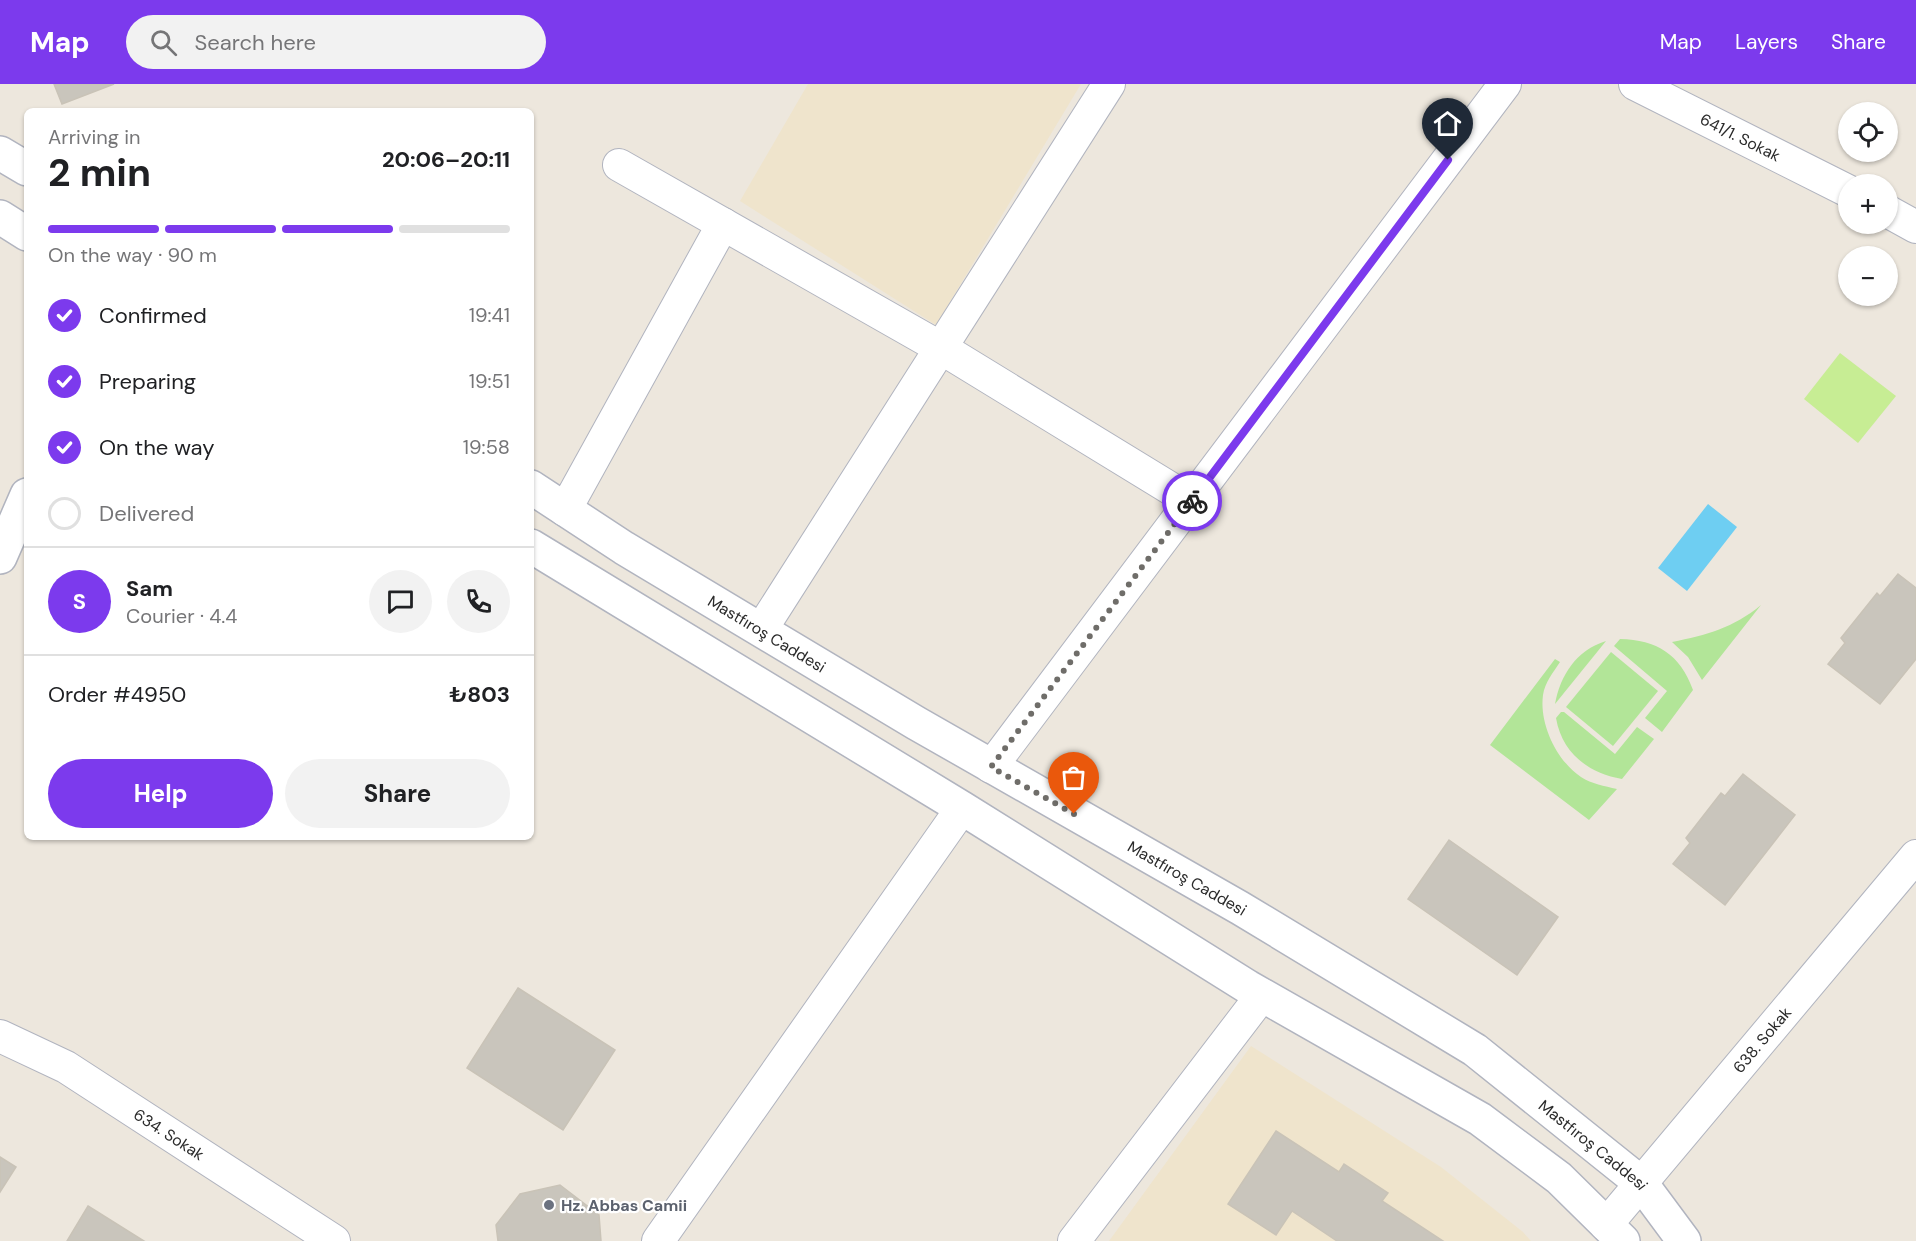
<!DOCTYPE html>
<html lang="en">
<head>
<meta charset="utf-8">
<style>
  :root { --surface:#fff; --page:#f2f2f2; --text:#202124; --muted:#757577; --line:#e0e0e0; --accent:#7c3aed }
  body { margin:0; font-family:"DM Sans",sans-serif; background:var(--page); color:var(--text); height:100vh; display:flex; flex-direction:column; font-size:22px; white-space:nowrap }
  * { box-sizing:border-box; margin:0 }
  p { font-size:20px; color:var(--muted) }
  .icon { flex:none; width:33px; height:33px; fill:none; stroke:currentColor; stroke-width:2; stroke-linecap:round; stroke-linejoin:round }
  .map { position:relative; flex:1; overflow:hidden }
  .details { position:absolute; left:24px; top:24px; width:510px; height:732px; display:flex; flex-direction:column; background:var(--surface); border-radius:9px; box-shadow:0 2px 4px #0004 }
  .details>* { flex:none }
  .controls { position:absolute; left:1838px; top:18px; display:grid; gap:12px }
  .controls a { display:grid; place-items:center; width:60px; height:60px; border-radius:50%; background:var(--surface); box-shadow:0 2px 4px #0004; font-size:30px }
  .pin { position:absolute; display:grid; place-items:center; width:51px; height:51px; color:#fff; margin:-62px -26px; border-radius:50% 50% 50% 0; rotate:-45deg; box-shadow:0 0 6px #0007 }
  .pin .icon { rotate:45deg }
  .courier { position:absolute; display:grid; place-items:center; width:60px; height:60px; margin:-30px; border:4px solid #7c3aed; border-radius:50%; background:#fff; color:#222; box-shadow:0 2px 8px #0007 }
  .head em { font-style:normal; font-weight:700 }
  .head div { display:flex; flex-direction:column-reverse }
  .head { display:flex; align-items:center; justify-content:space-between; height:102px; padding:0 24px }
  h1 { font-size:39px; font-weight:700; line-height:45px }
  .bar { display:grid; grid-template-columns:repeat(4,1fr); gap:9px 6px; align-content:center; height:72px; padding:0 24px }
  .bar i { height:8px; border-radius:4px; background:var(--line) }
  .bar .active { background:var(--accent) }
  .bar p { grid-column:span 4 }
  .line { display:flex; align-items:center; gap:15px; padding:0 24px; border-top:2px solid var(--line) }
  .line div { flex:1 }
  .round { display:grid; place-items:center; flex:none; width:63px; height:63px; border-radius:32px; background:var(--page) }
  ol { padding:0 24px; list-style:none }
  li { display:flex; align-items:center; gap:18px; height:66px }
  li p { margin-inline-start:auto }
  li .icon { padding:6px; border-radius:50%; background:var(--accent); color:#fff; stroke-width:4 }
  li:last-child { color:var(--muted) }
  li i { width:33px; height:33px; border:3px solid var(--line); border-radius:50% }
  .action { display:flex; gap:12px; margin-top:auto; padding:12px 24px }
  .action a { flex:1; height:69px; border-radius:36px; background:var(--accent); color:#fff; font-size:24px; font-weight:700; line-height:69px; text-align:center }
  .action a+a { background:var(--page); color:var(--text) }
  header { display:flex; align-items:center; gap:36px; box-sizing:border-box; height:84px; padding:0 30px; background:var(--accent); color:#fff }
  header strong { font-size:28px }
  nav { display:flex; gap:33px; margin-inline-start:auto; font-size:21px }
  .search { width:420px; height:54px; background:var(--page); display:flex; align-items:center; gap:15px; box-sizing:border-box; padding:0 21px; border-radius:33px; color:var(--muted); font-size:22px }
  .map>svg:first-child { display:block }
</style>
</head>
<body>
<header>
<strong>Map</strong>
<div class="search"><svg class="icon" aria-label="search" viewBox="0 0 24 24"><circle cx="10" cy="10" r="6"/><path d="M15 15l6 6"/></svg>Search here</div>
<nav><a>Map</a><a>Layers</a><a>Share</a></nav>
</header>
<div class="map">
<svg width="1916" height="1157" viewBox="0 0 1916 1157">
  <rect width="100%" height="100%" fill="#ede7dd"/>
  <g fill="#efe4cc">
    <path d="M808,0H1081L936,241L740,117Z"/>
    <path d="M1251,962L1441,1083L1523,1148L1531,1157H1109Z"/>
  </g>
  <g fill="#b2e598">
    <path d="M1761,521L1702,596L1688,573L1672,558C1707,551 1733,544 1761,521Z"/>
    <path d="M1620,555C1657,556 1680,570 1693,606L1662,648L1645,634L1667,607L1614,562Z"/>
    <path d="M1606,557L1555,620C1560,592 1576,566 1606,557Z"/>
    <path d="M1611,568L1658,607L1613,662L1566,623Z"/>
    <path d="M1555,575L1560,578C1553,589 1545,598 1543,611C1539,640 1557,677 1581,693C1592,700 1604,702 1617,705L1589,736L1490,661Z"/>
    <path d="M1561,628H1564L1615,670L1637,643L1654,655L1622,695C1588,689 1562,669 1556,634Z"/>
  </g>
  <path fill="#c7ed94" d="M1840,269L1896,312L1858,359L1804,315Z"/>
  <path fill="#6ecef2" d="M1708,420L1737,443L1687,507L1658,484Z"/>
  <g fill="#c9c5bc" stroke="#c9c3b7" stroke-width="1.5">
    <path d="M54,0H114L62,20Z"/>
    <path d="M1898,490L1916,504V575L1880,620L1828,580L1845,559L1841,554L1877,509L1880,512Z"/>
    <path d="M1743,690L1795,731L1725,821L1673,780L1690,759L1686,754L1721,709L1725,712Z"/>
    <path d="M1449,756L1558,833L1517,891L1408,815Z"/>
    <path d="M518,904L615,966L563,1046L467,984Z"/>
    <path d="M1276,1047L1339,1088L1344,1080L1388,1109L1382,1117L1443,1157H1337L1292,1127L1276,1151L1228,1120Z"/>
    <path d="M0,1073L16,1083L0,1108Z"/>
    <path d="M560,1101L599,1131L601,1157H498L496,1141L520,1110Z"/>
    <path d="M88,1122L144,1157H67Z"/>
  </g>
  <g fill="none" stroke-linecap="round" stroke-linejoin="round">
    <g stroke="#b1b4bf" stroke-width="34">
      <g id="street">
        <path id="s1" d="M1635,0L1848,107"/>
        <path d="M619,81L941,264L1191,417"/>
        <path d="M1887,127L1916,143"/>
        <path d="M565,426L723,140"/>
        <path d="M761,546L1109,0"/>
        <path d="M991,683L1505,0"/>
        <path id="s2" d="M0,952L66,983L334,1157"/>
        <path id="s3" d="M1606,1141L1916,772"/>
        <path d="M658,1157L962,724"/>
        <path d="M1074,1157L1262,911"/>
      </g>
    </g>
    <g stroke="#b1b4bf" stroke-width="36">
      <g id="secondary">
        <path d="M0,69L27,85"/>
        <path d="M0,133L27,150"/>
        <path id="s4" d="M531,403L624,464L916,639L1240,824L1475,966L1641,1099L1684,1157"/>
        <path d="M531,462L962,724L1248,903L1480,1035L1559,1094L1623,1157"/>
        <path d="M0,473L27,411"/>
      </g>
    </g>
    <use href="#street" stroke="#fff" stroke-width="32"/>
    <use href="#secondary" stroke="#fff" stroke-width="33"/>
  </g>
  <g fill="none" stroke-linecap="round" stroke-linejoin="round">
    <path stroke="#6f6d69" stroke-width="6" stroke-dasharray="0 10.8" d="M1074,730L991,683L1192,417"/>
    <path stroke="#7c3aed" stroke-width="8" d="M1192,417L1448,76"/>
  </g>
  <circle fill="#6b7280" stroke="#fff" stroke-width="2" cx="549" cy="1121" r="6"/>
  <g text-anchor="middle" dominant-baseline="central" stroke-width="4.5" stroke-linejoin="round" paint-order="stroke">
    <g font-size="16" fill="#2b2b2b" stroke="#fff">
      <text stroke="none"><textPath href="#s1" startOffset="118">641/1. Sokak</textPath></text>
      <text stroke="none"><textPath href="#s4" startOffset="278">Mastfıroş Caddesi</textPath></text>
      <text stroke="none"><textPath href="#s4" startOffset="764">Mastfıroş Caddesi</textPath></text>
      <text stroke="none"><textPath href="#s3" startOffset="242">638. Sokak</textPath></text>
      <text stroke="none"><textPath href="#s2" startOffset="196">634. Sokak</textPath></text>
      <text stroke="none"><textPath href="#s4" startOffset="1251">Mastfıroş Caddesi</textPath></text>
    </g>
    <g font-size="16" font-weight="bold" fill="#5b616d" stroke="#fff" text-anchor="start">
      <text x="561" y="1121">Hz. Abbas Camii</text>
    </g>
  </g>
</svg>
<div class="controls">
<a><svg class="icon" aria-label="locate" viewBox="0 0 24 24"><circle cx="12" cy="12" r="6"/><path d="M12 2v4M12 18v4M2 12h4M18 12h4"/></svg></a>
<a>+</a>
<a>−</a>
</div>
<div class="pin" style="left:1074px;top:730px;background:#ea580c"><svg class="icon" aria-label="bag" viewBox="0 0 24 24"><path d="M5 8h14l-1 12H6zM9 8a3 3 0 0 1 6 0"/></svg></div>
<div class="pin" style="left:1448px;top:76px;background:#1f2937"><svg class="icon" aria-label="home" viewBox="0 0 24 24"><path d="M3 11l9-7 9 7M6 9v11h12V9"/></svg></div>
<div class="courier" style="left:1192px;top:417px"><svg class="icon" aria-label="bike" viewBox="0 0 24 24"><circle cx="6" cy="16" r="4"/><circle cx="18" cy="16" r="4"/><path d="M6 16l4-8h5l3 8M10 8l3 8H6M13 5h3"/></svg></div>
<section class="details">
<div class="head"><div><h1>2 min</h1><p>Arriving in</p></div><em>20:06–20:11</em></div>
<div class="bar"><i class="active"></i><i class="active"></i><i class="active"></i><i></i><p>On the way · 90 m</p></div>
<ol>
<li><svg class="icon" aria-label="check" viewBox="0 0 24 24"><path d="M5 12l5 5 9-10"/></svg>Confirmed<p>19:41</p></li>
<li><svg class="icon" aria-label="check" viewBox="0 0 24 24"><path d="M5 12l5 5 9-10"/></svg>Preparing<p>19:51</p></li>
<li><svg class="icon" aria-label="check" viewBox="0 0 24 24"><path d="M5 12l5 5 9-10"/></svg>On the way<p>19:58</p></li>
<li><i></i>Delivered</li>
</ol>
<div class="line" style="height:108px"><b class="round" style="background:var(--accent);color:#fff">S</b><div><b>Sam</b><p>Courier · 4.4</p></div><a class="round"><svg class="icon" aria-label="chat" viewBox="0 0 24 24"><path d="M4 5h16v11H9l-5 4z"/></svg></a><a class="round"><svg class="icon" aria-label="phone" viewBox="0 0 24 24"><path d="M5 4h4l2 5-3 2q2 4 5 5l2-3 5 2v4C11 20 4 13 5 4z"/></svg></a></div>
<div class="line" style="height:78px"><div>Order #4950</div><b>₺803</b></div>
<div class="action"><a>Help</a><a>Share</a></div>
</section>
</div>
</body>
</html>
